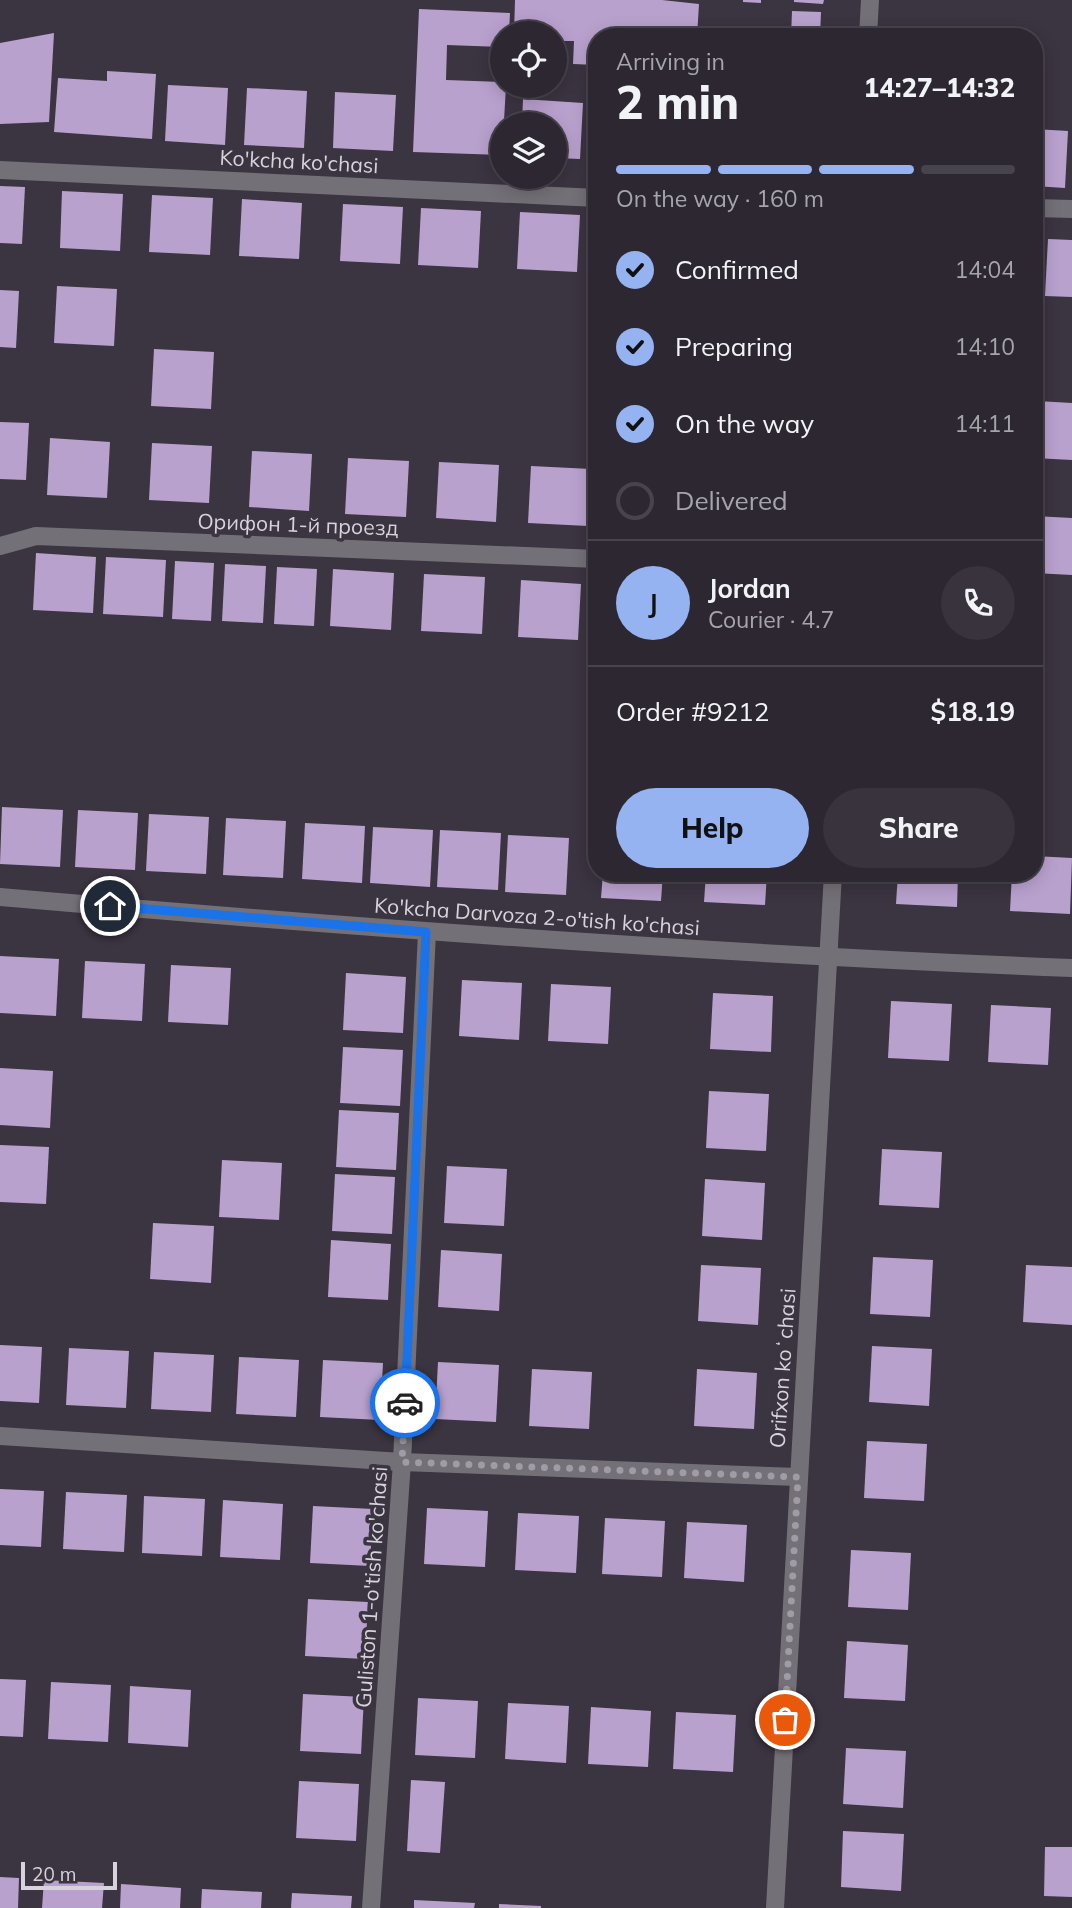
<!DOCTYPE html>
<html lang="en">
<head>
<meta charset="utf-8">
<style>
  :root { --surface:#2c2731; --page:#38333d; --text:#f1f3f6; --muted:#a6a5ab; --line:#48444d; --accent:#95b2f1 }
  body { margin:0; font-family:Mulish,sans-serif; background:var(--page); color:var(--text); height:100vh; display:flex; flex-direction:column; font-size:26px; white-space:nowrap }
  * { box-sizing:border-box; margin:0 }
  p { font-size:23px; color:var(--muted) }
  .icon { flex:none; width:38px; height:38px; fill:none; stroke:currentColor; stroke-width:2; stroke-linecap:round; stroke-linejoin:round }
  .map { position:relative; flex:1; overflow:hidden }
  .drawer { position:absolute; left:588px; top:28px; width:455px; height:854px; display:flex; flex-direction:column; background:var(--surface); border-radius:28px; box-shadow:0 4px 18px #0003,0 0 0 2px var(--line) }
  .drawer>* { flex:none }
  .fabs { position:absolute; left:490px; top:21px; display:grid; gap:14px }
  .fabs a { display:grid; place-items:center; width:77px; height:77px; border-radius:50%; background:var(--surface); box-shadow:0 4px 18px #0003,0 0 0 2px var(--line); font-size:35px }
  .scale { position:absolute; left:21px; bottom:18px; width:96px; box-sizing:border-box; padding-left:7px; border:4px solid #d7d2db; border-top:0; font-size:19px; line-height:24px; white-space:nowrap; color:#d7d2db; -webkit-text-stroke:5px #3b3441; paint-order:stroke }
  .pin { position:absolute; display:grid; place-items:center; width:60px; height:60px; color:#fff; margin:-30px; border:4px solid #fff; border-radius:50%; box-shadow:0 2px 7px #0007 }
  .courier { position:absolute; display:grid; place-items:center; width:70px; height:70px; margin:-35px; border:5px solid #1a73e8; border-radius:50%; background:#fff; color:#222; box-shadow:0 2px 9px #0007 }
  .headline em { font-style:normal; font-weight:800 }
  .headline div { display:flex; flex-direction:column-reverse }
  .headline { display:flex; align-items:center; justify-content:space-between; height:119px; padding:0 28px }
  h1 { font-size:46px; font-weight:800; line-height:52px }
  .bar { display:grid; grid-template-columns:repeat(4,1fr); gap:10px 7px; align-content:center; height:84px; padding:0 28px }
  .bar i { height:9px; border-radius:5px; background:var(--line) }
  .bar .on { background:var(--accent) }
  .bar p { grid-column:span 4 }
  .line { display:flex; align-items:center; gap:18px; padding:0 28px; border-top:2px solid var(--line) }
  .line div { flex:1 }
  .round { display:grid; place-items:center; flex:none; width:74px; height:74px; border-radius:37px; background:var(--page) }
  ol { padding:0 28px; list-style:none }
  li { display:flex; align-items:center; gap:21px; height:77px }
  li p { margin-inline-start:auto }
  li .icon { padding:7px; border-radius:50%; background:var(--accent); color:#111; stroke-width:4 }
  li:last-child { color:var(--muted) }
  li i { width:38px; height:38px; border:4px solid var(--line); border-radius:50% }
  .button { display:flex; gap:14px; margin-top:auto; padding:14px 28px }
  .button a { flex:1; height:80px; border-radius:42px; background:var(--accent); color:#111; font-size:28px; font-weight:800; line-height:80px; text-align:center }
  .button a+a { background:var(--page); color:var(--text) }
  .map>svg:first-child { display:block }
</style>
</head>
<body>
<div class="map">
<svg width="1072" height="1908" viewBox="0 0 1072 1908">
  <rect width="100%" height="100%" fill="#3b3441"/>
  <g fill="#b9a1ce">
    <path d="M515,0H662L699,4L697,37H597V65L573,64L574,41H555V33H514Z"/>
    <path d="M743,0H761V3L743,2Z"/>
    <path d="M794,0H824L823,4L794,2Z"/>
    <path d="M419,9L510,13L509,33H502V47L447,45L446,80L502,82L506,86L502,155L413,152Z"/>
    <path d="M792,11L821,12L820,37H791Z"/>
    <path d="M54,33L49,122L0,124V43Z"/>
    <path d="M107,71L156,74L152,139L54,132L58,78L107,81Z"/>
    <path d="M168,85L228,88L225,145L165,141Z"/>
    <path d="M247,88L307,91L304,148L244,145Z"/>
    <path d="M335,92L396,95L393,151L333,148Z"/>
    <path d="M523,99L583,103L580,159L555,158V124H522Z"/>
    <path d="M1034,129L1068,131L1065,188L1034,186Z"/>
    <path d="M0,186L25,187L22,244L0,243Z"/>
    <path d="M62,191L123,194L120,251L60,248Z"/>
    <path d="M152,195L213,198L210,255L149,252Z"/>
    <path d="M242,199L302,203L299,259L239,256Z"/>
    <path d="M343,204L403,207L400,264L340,261Z"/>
    <path d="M421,208L481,211L478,268L418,265Z"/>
    <path d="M520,212L580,215L577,272L517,269Z"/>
    <path d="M1048,239L1072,240V297L1045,296Z"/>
    <path d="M57,286L117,289L114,346L54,343Z"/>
    <path d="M0,290L19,291L16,348L0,347Z"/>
    <path d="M154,349L214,352L211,409L151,406Z"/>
    <path d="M1037,401L1072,403V460L1034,458Z"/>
    <path d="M0,422L29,423L26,480L0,479Z"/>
    <path d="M50,438L110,442L107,498L47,495Z"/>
    <path d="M152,443L212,446L209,503L149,500Z"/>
    <path d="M252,451L312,454L309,511L249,507Z"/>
    <path d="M348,458L409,461L406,517L345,514Z"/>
    <path d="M439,462L499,465L496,522L436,518Z"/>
    <path d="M531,466L591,469L588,526L528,523Z"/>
    <path d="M1034,516L1072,518V575L1034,573Z"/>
    <path d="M36,553L96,557L93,613L33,610Z"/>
    <path d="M106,557L166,560L163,617L103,614Z"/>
    <path d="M175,561L214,563L211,621L172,619Z"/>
    <path d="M225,564L266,566L263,623L222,621Z"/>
    <path d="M277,567L317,569L314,626L274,624Z"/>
    <path d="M333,569L394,573L391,630L330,626Z"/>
    <path d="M424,574L485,577L482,634L421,631Z"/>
    <path d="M521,580L581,584L578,640L518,637Z"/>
    <path d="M2,807L63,810L60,867L0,864Z"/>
    <path d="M78,810L138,813L135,870L75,867Z"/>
    <path d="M149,814L209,817L206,874L146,871Z"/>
    <path d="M226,818L286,821L283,878L223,875Z"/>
    <path d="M305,823L365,826L362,883L302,879Z"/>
    <path d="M373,827L433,830L430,887L370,883Z"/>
    <path d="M440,830L501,833L498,890L437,887Z"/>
    <path d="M508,835L569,838L566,895L505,892Z"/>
    <path d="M1034,856L1072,858L1070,914L1010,911L1012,873H1034Z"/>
    <path d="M603,873H663L661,901L601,898Z"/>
    <path d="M706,873H767L765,905L704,902Z"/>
    <path d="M898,873H958L957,907L896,904Z"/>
    <path d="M0,956L59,959L56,1016L0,1013Z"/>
    <path d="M85,961L145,964L142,1021L82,1018Z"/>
    <path d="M171,965L231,968L228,1025L168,1022Z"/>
    <path d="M346,973L406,977L403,1033L343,1030Z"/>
    <path d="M462,980L522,983L519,1040L459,1036Z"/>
    <path d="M551,984L611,987L608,1044L548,1041Z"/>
    <path d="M713,993L773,996L771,1052L710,1049Z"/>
    <path d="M891,1001L952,1004L949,1061L888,1058Z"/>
    <path d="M991,1005L1051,1008L1048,1065L988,1062Z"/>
    <path d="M343,1047L403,1050L400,1106L340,1103Z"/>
    <path d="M0,1068L53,1071L50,1128L0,1125Z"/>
    <path d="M709,1091L769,1094L766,1151L706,1148Z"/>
    <path d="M339,1110L399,1113L396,1170L336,1167Z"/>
    <path d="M0,1145L49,1147L46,1204L0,1202Z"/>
    <path d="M882,1149L942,1152L939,1208L879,1205Z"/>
    <path d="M222,1160L282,1163L279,1220L219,1217Z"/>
    <path d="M447,1166L507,1169L504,1226L444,1223Z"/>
    <path d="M335,1174L395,1177L392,1234L332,1231Z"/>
    <path d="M705,1179L765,1183L762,1240L702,1236Z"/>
    <path d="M153,1223L214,1226L211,1283L150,1279Z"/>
    <path d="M331,1240L391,1244L388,1300L328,1297Z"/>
    <path d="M441,1250L502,1254L499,1311L438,1307Z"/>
    <path d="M873,1257L933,1260L930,1317L870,1314Z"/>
    <path d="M701,1265L761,1268L758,1325L698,1321Z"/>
    <path d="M1026,1265L1072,1267V1325L1023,1322Z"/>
    <path d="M0,1345L42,1347L39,1403L0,1401Z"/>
    <path d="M872,1346L932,1349L929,1406L869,1402Z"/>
    <path d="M69,1348L129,1351L126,1408L66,1405Z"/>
    <path d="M154,1352L214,1355L211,1412L151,1409Z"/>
    <path d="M239,1357L299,1360L296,1417L236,1414Z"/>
    <path d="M323,1360L383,1363L380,1420L320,1417Z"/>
    <path d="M438,1362L499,1365L496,1422L435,1419Z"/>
    <path d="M532,1369L592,1372L589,1429L529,1426Z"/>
    <path d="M697,1369L757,1373L754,1429L694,1426Z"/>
    <path d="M867,1441L927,1444L924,1501L864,1498Z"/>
    <path d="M0,1489L44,1491L41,1547L0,1545Z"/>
    <path d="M66,1492L127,1495L124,1552L63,1549Z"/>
    <path d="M144,1496L205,1499L202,1556L142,1553Z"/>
    <path d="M223,1500L283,1504L280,1560L220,1557Z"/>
    <path d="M313,1506L373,1509L370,1566L310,1563Z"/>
    <path d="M427,1508L488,1511L485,1567L424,1564Z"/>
    <path d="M518,1513L579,1516L576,1573L515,1570Z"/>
    <path d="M605,1518L665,1521L662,1577L602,1574Z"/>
    <path d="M687,1522L747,1525L744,1582L684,1578Z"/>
    <path d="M851,1550L911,1553L908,1610L848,1607Z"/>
    <path d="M308,1599L368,1602L365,1659L305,1656Z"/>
    <path d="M847,1641L908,1645L905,1701L844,1698Z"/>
    <path d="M0,1679L26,1680L23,1737L0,1736Z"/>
    <path d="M51,1682L111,1685L108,1742L48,1739Z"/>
    <path d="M130,1686L191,1690L188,1747L128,1743Z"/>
    <path d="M303,1694L364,1697L361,1754L300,1751Z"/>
    <path d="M418,1698L478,1701L475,1758L415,1755Z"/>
    <path d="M508,1703L569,1706L566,1763L505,1759Z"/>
    <path d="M591,1707L651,1711L648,1767L588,1764Z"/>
    <path d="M676,1712L736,1715L733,1772L673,1769Z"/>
    <path d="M846,1748L906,1751L903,1808L843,1804Z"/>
    <path d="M411,1780L445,1782L440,1853L407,1851Z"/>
    <path d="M299,1781L359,1784L356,1841L296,1838Z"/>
    <path d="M843,1831L904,1834L901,1891L841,1887Z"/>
    <path d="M1045,1847H1072V1897L1044,1896Z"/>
    <path d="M0,1877L19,1878L18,1908H0Z"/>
    <path d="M44,1880L104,1883L102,1908H42Z"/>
    <path d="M121,1884L181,1888L180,1908H120Z"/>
    <path d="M202,1889L262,1892L261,1908H201Z"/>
    <path d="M292,1893L352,1896L351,1908H291Z"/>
    <path d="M414,1900L475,1903L474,1908H414Z"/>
    <path d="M499,1904L541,1906V1908H499Z"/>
  </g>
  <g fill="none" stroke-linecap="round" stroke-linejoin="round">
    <g stroke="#747077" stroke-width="18">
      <path d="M868,37L870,0"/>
      <path d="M0,170L597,198"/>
      <path d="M1034,208L1072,209"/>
      <path d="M0,546L36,536L597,559"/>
      <path d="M0,897C357,928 714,954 1072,968"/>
      <path d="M0,1436L402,1462L798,1477"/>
      <path d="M371,1908L402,1462L427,932"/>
      <path d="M775,1908L833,873"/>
    </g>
  </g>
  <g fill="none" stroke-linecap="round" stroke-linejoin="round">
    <path stroke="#a09ba5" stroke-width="7" stroke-dasharray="0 12.6" d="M405,1403L402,1462L798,1477L785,1720"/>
    <path stroke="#1a73e8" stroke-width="9" d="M110,906L426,932L405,1403"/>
  </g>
  <g text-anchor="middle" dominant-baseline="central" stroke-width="7" stroke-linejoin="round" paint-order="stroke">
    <g font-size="21" fill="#d7d2db" stroke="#3b3441">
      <text transform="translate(299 161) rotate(3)">Ko'kcha ko'chasi</text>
      <text transform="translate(298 524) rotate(2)">Орифон 1-й проезд</text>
      <text transform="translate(537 916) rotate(4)">Ko'kcha Darvoza 2-o'tish ko'chasi</text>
      <text transform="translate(782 1368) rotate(-86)">Orifxon koʻchasi</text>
      <text transform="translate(371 1587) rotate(-86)">Guliston 1-o'tish ko'chasi</text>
    </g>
  </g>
</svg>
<div class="fabs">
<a><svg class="icon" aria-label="locate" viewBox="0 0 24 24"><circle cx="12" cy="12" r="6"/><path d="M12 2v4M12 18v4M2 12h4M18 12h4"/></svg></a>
<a><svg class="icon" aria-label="layers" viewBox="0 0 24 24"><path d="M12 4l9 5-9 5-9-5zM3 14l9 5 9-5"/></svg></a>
</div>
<div class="scale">20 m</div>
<div class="pin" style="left:785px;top:1720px;background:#ea580c"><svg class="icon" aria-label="bag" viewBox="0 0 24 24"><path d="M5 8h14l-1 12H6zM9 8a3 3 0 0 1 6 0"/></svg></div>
<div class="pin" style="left:110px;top:906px;background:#1f2937"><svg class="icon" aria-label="home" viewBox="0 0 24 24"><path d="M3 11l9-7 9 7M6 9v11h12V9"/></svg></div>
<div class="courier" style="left:405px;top:1403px"><svg class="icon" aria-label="car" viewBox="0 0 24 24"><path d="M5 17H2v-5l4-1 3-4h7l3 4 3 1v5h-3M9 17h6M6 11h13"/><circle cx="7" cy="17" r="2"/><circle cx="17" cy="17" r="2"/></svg></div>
<section class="drawer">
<div class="headline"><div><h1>2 min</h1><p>Arriving in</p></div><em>14:27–14:32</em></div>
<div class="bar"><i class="on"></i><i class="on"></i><i class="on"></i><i></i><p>On the way · 160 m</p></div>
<ol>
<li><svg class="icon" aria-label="check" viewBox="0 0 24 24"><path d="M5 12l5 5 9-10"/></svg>Confirmed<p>14:04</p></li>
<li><svg class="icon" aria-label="check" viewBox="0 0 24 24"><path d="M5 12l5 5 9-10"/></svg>Preparing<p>14:10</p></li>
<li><svg class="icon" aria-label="check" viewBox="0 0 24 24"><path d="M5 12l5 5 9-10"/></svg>On the way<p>14:11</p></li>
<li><i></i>Delivered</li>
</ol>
<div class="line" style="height:126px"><b class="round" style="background:var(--accent);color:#111">J</b><div><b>Jordan</b><p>Courier · 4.7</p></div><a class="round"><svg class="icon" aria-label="phone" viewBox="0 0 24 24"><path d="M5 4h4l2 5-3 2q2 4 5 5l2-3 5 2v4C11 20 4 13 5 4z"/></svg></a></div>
<div class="line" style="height:91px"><div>Order #9212</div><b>$18.19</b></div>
<div class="button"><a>Help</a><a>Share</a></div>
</section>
</div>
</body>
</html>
